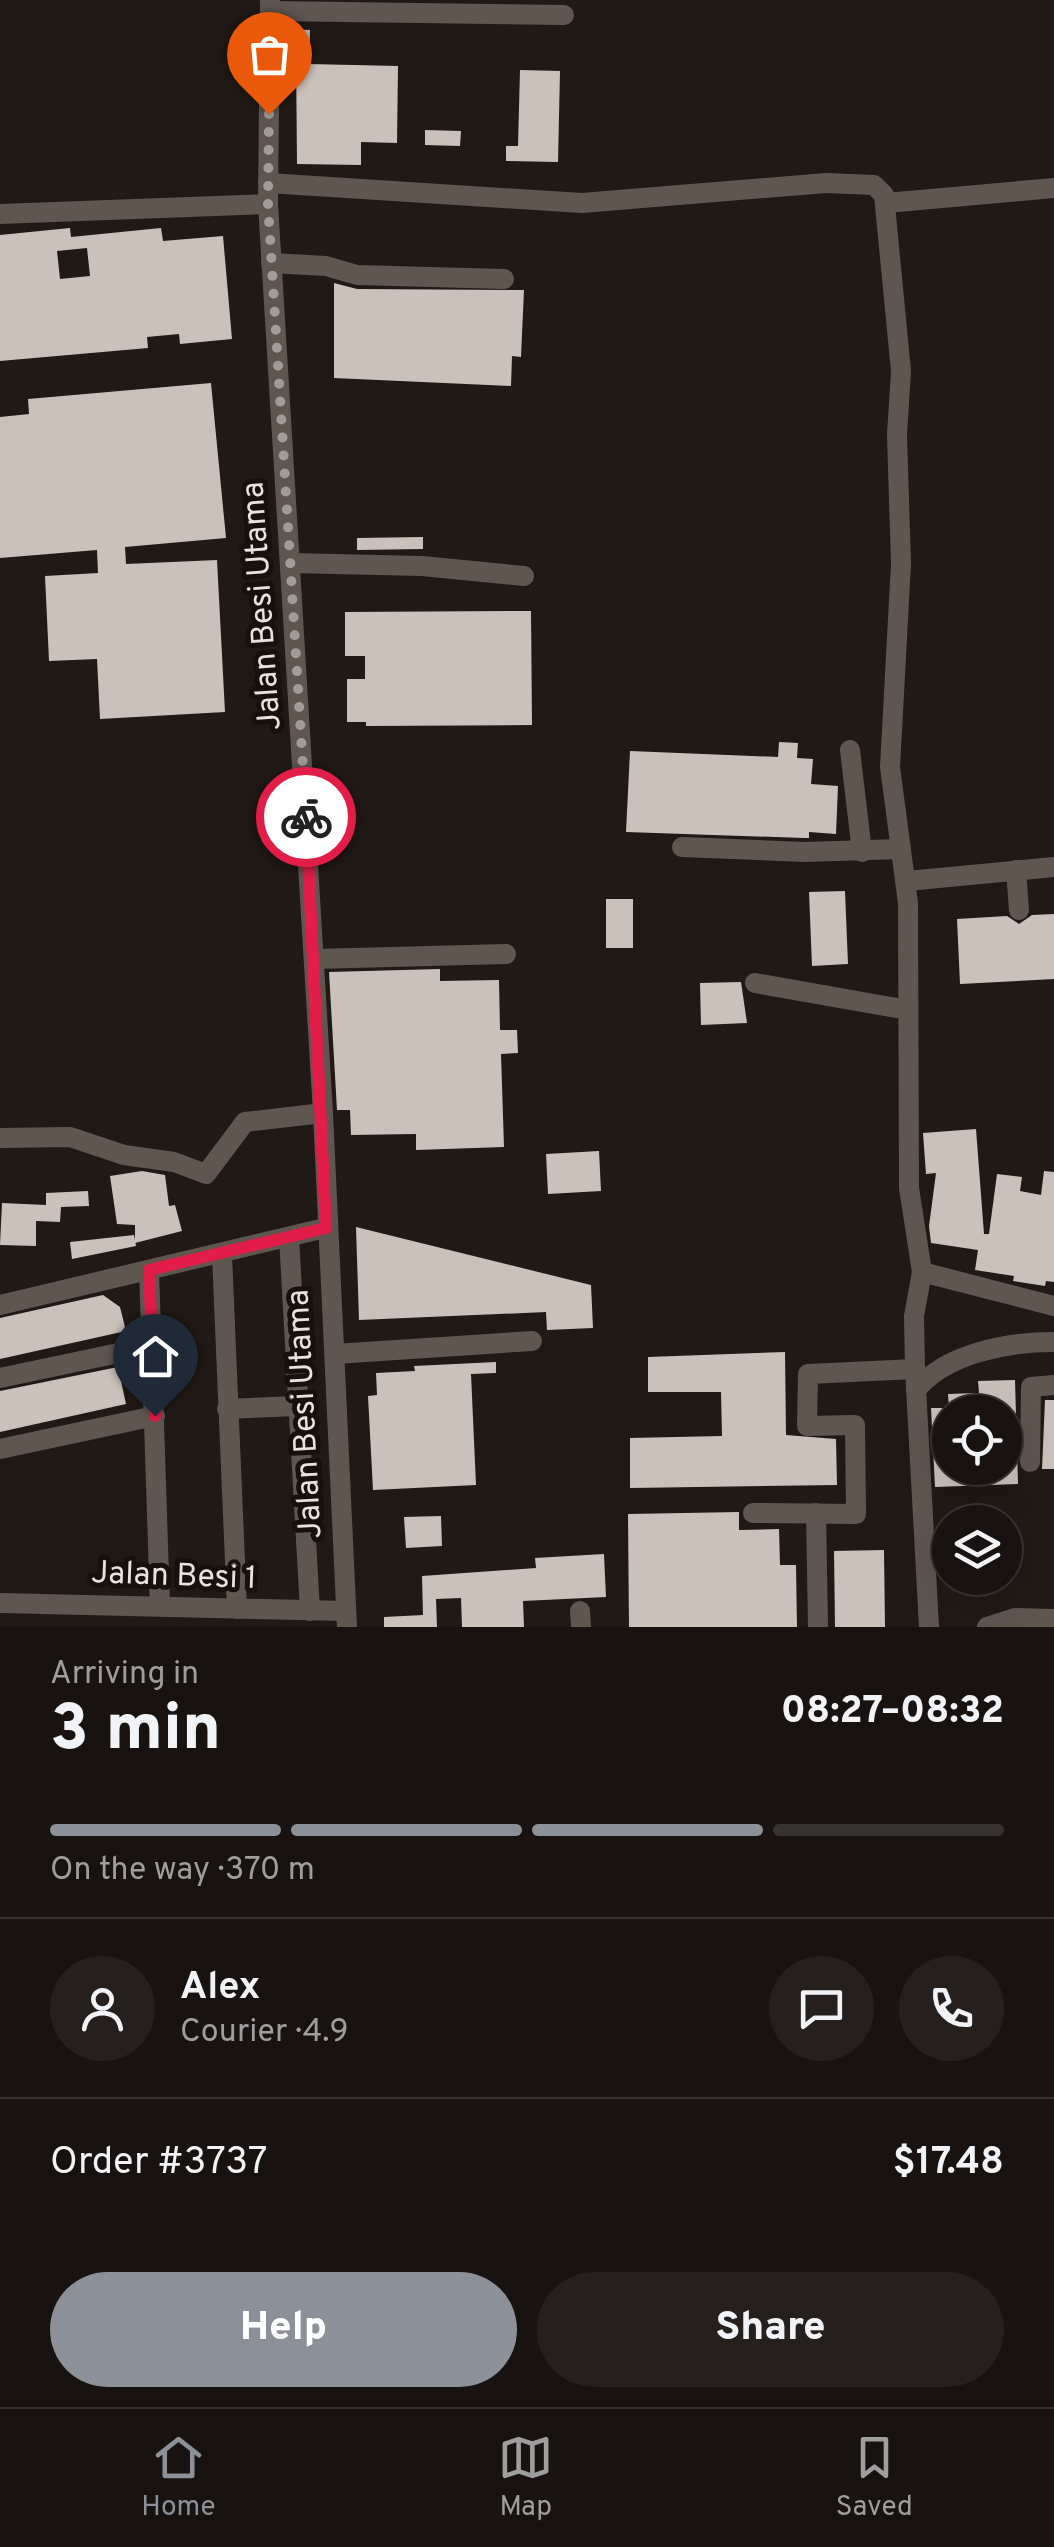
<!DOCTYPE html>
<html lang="en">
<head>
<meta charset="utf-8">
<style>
  :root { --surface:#181310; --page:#25201e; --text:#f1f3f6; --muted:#9f9e9f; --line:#363230; --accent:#8c9099 }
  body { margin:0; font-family:Overpass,sans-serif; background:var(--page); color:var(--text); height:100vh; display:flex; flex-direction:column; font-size:38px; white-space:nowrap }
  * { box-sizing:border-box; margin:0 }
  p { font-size:32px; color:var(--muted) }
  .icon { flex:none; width:55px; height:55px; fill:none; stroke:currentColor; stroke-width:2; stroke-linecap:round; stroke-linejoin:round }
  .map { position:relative; height:1627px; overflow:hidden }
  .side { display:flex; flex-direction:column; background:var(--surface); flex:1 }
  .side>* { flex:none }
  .fabs { position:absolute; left:932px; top:1395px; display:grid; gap:20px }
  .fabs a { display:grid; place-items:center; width:90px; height:90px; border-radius:50%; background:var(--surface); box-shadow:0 10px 40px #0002,0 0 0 2px var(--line); font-size:50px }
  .pin { position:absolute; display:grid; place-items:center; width:85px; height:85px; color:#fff; margin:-102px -42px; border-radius:50% 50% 50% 0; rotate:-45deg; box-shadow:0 0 10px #0007 }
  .pin .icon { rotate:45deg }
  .courier { position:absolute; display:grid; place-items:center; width:100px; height:100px; margin:-50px; border:8px solid #e11d48; border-radius:50%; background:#fff; color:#222; box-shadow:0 2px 12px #0007 }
  .summary em { font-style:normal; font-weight:800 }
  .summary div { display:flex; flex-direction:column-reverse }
  .summary { display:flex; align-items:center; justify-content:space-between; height:170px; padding:0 50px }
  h1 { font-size:65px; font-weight:800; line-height:75px }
  .bar { display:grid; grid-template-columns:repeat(4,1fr); gap:15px 10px; align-content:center; height:120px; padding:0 50px }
  .bar i { height:12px; border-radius:8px; background:var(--line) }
  .bar .selected { background:var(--accent) }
  .bar p { grid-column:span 4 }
  .line { display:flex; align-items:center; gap:25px; padding:0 50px; border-top:2px solid var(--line) }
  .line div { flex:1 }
  .round { display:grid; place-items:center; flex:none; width:105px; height:105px; border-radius:52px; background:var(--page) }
  .primary-button { display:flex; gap:20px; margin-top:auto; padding:20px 50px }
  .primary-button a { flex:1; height:115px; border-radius:60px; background:var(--accent); color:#fff; font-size:40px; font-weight:800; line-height:115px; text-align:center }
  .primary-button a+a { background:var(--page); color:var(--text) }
  .dock { display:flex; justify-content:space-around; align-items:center; height:140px; border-top:2px solid var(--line); background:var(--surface); font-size:28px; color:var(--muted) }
  .dock a { display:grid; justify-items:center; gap:5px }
  .dock .selected { color:var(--accent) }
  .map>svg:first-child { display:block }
</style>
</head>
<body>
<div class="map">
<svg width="1054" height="1627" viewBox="0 0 1054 1627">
  <rect width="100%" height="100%" fill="#201915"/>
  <g fill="#cbc1bb" fill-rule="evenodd">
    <path d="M287,29L310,30L309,64L398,66L397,143L361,142V165L297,164L296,52L287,51Z"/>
    <path d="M520,70L560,71L558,162L506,161V146H518Z"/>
    <path d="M425,130L461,131L460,146L425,145Z"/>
    <path d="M70,228L71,237L161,228L163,241L223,236L232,339L180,344L179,334L147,337L148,348L0,361V235ZM87,248L90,276L60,279L57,251Z"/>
    <path d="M334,283L357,289L524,290L521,357L512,356L511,386L334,378Z"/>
    <path d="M211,383L226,538L125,547L126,564L217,560L225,712L100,719L97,659L49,661L45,576L98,573L97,550L0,558V417L29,414L28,399Z"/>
    <path d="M423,537V549L357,550V538Z"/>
    <path d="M531,611L532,725L366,726V722H347V679H365V656H345V612Z"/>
    <path d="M779,742L798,743L797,758L813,759L811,784L838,786L836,834L809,832V838H804L626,832L630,751L778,757Z"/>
    <path d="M845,891L848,964L812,966L809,892Z"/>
    <rect x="606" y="899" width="27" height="49"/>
    <path d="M1054,914V979L960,984L957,919L1007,916L1019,924L1032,915Z"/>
    <path d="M440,969V981L499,980L500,1030H517L518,1053L501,1054L504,1147L416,1150V1134L351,1135L350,1110H337L329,972Z"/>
    <path d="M741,982L747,1023L701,1025L700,983Z"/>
    <path d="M976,1129L984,1234H989L997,1174L1022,1177L1020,1191L1041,1195L1044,1171L1054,1172V1282L1046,1281L1045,1286L1013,1281L1014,1276L975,1270L978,1250L931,1243L929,1226L936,1173L926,1174L923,1133Z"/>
    <path d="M599,1151L601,1191L548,1194L546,1154Z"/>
    <path d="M142,1171L165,1175L169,1206L175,1205L182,1231L135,1243V1225L117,1224L110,1176Z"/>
    <path d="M88,1191L89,1206L61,1207L60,1222L36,1221V1246L0,1245L2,1203L46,1205V1193Z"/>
    <path d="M356,1227L591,1285L593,1328L547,1330L546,1312L359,1320Z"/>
    <path d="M134,1235L136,1246L72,1259L70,1242Z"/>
    <path d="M103,1295L120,1307L126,1331L0,1359V1318Z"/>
    <path d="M785,1352L786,1435L836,1439L837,1485L630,1488V1438L722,1436L721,1392H648V1357Z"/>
    <path d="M496,1362V1373L471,1374L476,1485L373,1490L368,1396L377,1395L376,1373L415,1371L414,1366Z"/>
    <path d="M118,1367L126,1404L0,1432V1391Z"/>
    <path d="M1015,1380L1018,1484L935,1487L931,1408H949L948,1394L979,1393L978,1381ZM950,1412H1005V1468H950Z"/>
    <path d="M1045,1400H1054V1469H1042Z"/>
    <path d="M739,1512V1530L779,1529L780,1565H796L797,1627H629L628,1514Z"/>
    <path d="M441,1516L442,1546L406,1548L404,1517Z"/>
    <path d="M884,1550L885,1627H835L834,1551Z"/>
    <path d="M604,1554L606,1597L523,1601L524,1627H462L461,1598L436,1599L437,1627H384V1617L423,1615L422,1576L536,1568L535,1558Z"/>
  </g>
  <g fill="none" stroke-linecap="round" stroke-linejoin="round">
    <g stroke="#5f5650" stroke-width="20">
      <path d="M270,0L268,204L323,1113L347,1627"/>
      <path d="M270,11L564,15"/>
      <path d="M268,183L582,203L826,183L874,185L884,195L901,371L897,435L901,564L890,767L908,903L909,1188L922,1272L914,1316L915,1369L929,1627"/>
      <path d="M886,203L1054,188"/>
      <path d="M0,214L268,204"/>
      <path d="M271,263L326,266L357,275L504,279"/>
      <path d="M291,563L422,566L524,576"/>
      <path d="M850,750L862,852"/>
      <path d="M682,847L804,852L901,849"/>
      <path d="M1016,870L1019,910"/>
      <path d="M907,881L1054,867"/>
      <path d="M314,959L506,954"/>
      <path d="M755,983L908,1010"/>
      <path d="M0,1138L70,1137L124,1155L174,1162L206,1174L245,1122L323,1113"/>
      <path d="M289,1237L310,1611"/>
      <path d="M222,1255L237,1609"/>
      <path d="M149,1270L160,1606"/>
      <path d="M922,1272L1054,1306"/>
      <path d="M0,1305L325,1228"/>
      <path d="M335,1354L532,1341"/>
      <path d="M0,1378L152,1346"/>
      <path d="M916,1390C946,1353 1008,1342 1054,1342"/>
      <path d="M227,1409L296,1406"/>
      <path d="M0,1449L155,1416"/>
      <path d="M1030,1462L1031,1387L1054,1385"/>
      <path d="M753,1513L856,1514L855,1425L807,1426L808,1374L915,1369"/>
      <path d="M816,1513L818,1626"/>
      <path d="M0,1603L346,1611"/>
      <path d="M580,1611L581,1627"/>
      <path d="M987,1627L1015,1618L1054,1619"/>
    </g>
  </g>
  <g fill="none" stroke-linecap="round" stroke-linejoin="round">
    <path stroke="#a29c99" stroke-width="10" stroke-dasharray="0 18" d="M269,114L268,204L306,817"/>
    <path stroke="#e11d48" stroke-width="12" d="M155,1416L149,1270L326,1228L306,817"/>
  </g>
  <g text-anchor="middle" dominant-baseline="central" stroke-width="10" stroke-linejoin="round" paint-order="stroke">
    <g font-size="32" fill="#e8e3e0" stroke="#17100c">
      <text transform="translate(263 606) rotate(-94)">Jalan Besi Utama</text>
      <text transform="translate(306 1414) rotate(-93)">Jalan Besi Utama</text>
      <text transform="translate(174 1577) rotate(2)">Jalan Besi 1</text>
    </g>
  </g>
</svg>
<div class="fabs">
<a><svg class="icon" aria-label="locate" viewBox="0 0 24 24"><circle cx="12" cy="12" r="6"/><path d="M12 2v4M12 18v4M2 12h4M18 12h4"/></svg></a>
<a><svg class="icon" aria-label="layers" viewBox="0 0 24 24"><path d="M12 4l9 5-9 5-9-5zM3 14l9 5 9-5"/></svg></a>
</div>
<div class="pin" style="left:269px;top:114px;background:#ea580c"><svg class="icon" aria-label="bag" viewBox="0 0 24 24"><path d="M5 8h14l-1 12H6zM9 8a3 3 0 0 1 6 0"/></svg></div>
<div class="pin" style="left:155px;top:1416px;background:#1f2937"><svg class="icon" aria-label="home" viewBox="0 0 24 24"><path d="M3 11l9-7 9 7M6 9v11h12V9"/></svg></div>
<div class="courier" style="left:306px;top:817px"><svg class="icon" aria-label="bike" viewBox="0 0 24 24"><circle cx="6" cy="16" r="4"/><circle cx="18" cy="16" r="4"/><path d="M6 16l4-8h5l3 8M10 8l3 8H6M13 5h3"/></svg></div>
</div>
<section class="side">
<div class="summary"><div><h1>3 min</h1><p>Arriving in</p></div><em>08:27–08:32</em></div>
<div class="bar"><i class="selected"></i><i class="selected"></i><i class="selected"></i><i></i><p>On the way · 370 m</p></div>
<div class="line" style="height:180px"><a class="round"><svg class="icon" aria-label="person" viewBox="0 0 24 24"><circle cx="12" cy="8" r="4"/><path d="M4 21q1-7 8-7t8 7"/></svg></a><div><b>Alex</b><p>Courier · 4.9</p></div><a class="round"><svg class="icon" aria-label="chat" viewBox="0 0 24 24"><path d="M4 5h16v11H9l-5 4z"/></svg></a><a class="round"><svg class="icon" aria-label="phone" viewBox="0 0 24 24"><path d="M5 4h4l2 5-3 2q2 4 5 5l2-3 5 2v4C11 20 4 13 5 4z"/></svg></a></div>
<div class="line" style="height:130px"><div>Order #3737</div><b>$17.48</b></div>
<div class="primary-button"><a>Help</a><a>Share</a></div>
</section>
<nav class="dock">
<a class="selected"><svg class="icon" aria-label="home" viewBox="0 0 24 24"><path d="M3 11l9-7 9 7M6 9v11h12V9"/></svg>Home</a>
<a><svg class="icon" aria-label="map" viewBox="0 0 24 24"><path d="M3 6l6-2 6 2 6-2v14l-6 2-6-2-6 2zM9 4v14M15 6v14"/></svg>Map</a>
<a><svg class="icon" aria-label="saved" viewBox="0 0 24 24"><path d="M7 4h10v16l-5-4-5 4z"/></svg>Saved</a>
</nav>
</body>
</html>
